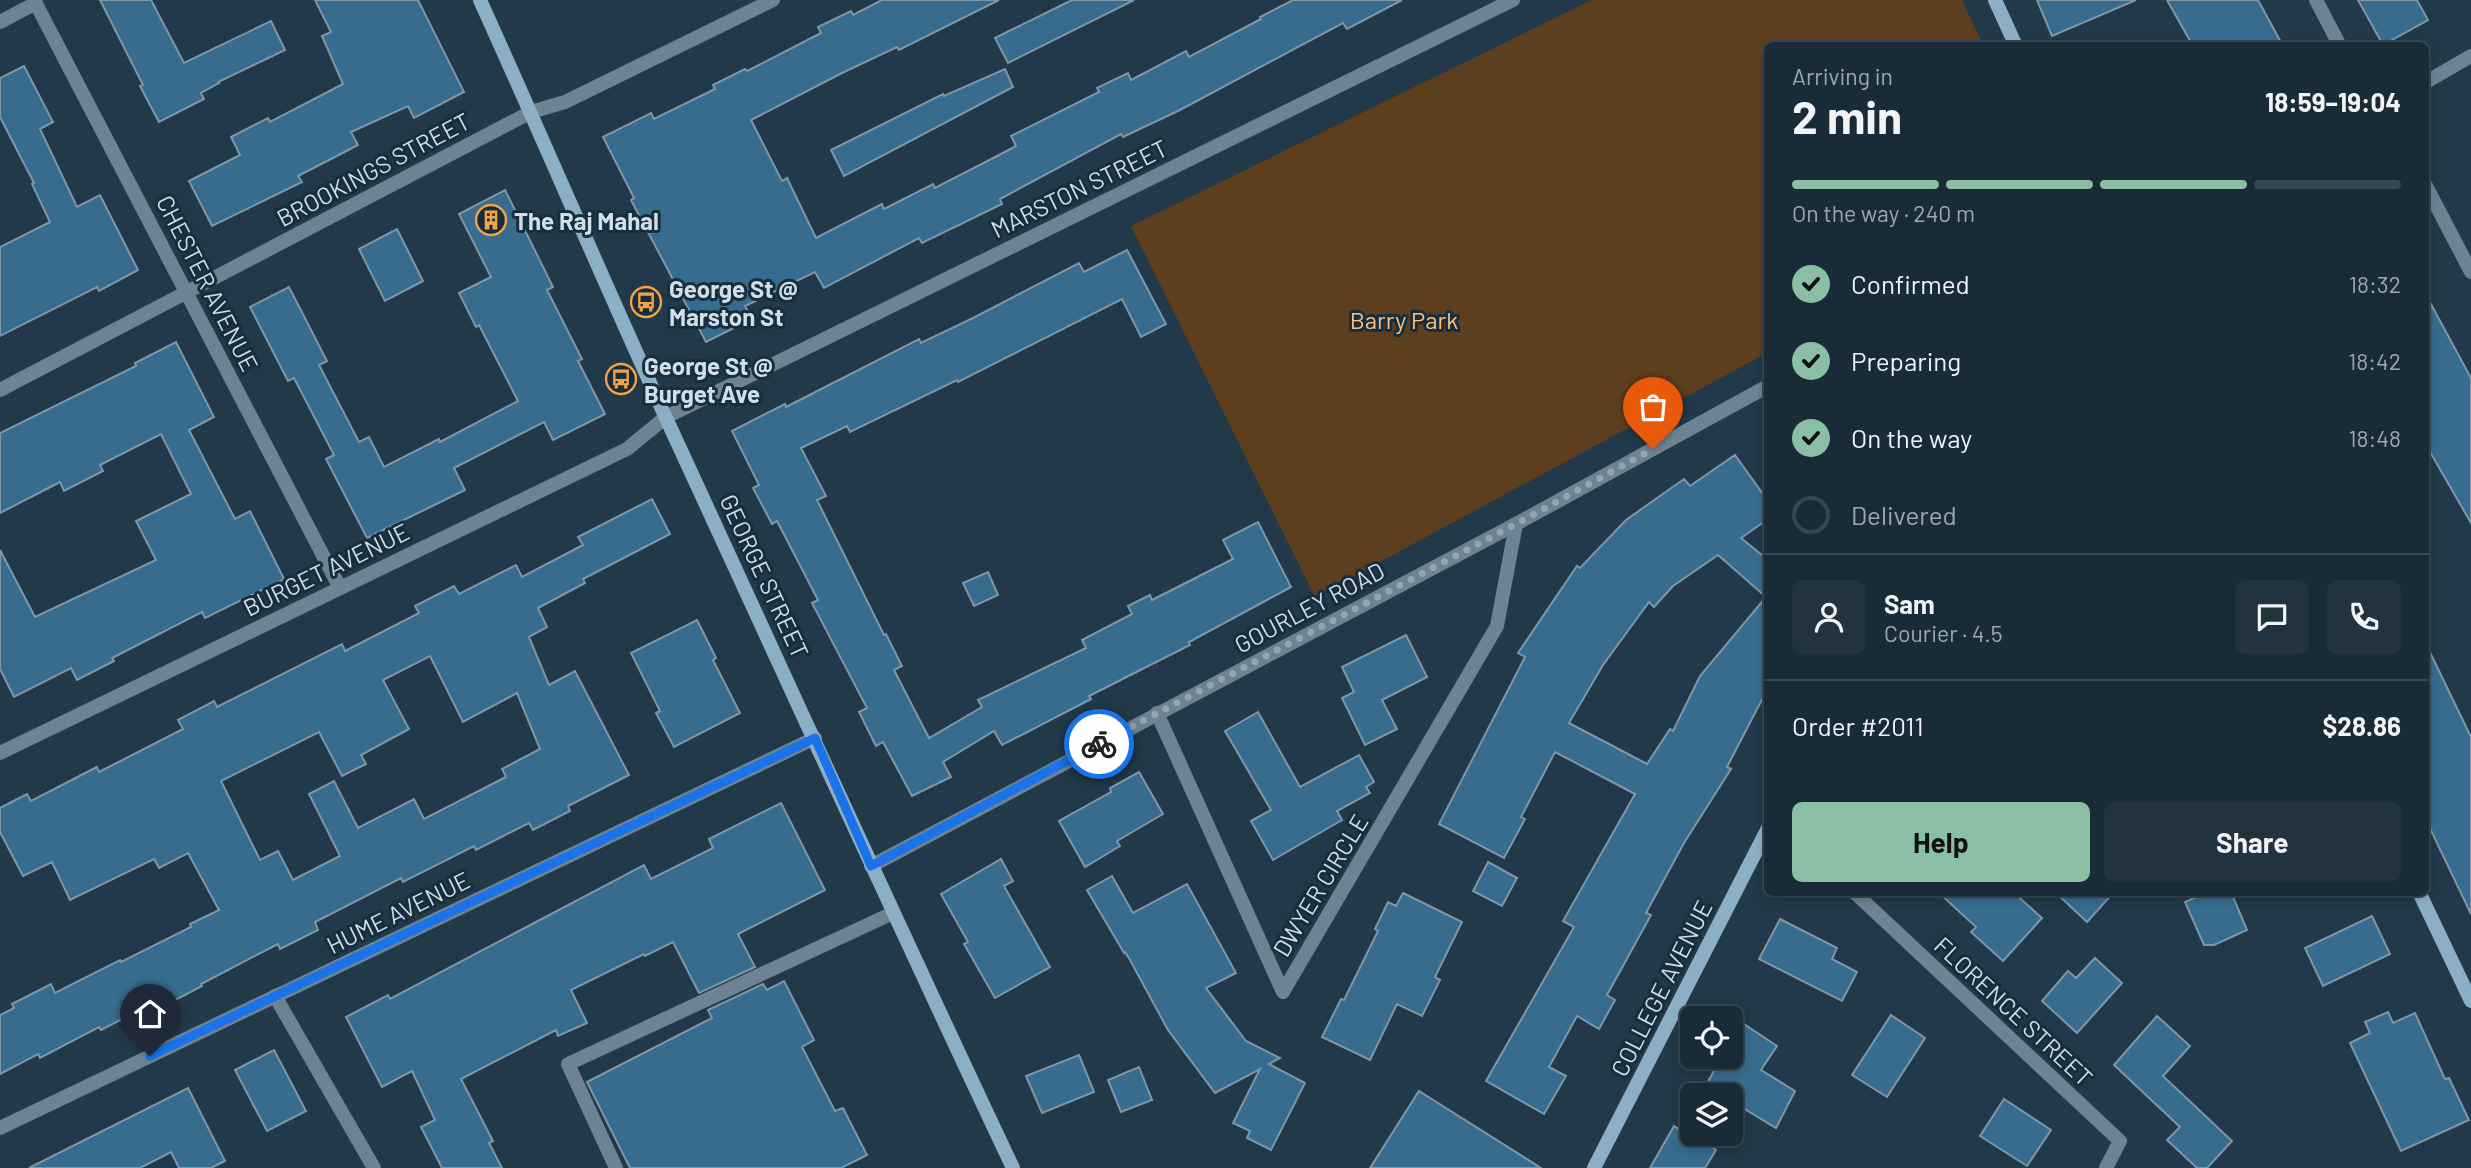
<!DOCTYPE html>
<html lang="en">
<head>
<meta charset="utf-8">
<style>
  :root { --surface:#192b36; --page:#22333e; --text:#f1f3f6; --muted:#9fa7ad; --line:#374751; --accent:#8abfa5 }
  body { margin:0; font-family:Barlow,sans-serif; background:var(--page); color:var(--text); height:100vh; display:flex; flex-direction:column; font-size:26px; white-space:nowrap }
  * { box-sizing:border-box; margin:0 }
  p { font-size:23px; color:var(--muted) }
  .icon { flex:none; width:38px; height:38px; fill:none; stroke:currentColor; stroke-width:2; stroke-linecap:round; stroke-linejoin:round }
  .map { position:relative; flex:1; overflow:hidden }
  .details { position:absolute; left:1764px; top:42px; width:665px; height:854px; display:flex; flex-direction:column; background:var(--surface); border-radius:10px; box-shadow:0 4px 10px #0003,0 0 0 2px var(--line) }
  .details>* { flex:none }
  .tools { position:absolute; left:1680px; top:1006px; display:grid; gap:14px }
  .tools a { display:grid; place-items:center; width:63px; height:63px; border-radius:10px; background:var(--surface); box-shadow:0 4px 10px #0003,0 0 0 2px var(--line); font-size:35px }
  .pin { position:absolute; display:grid; place-items:center; width:60px; height:60px; color:#fff; margin:-72px -30px; border-radius:50% 50% 50% 0; rotate:-45deg; box-shadow:0 0 7px #0007 }
  .pin .icon { rotate:45deg }
  .courier { position:absolute; display:grid; place-items:center; width:70px; height:70px; margin:-35px; border:5px solid #1a73e8; border-radius:50%; background:#fff; color:#222; box-shadow:0 2px 9px #0007 }
  .headline em { font-style:normal; font-weight:700 }
  .headline div { display:flex; flex-direction:column-reverse }
  .headline { display:flex; align-items:center; justify-content:space-between; height:119px; padding:0 28px }
  h1 { font-size:46px; font-weight:700; line-height:52px }
  .bar { display:grid; grid-template-columns:repeat(4,1fr); gap:10px 7px; align-content:center; height:84px; padding:0 28px }
  .bar i { height:9px; border-radius:5px; background:var(--line) }
  .bar .current { background:var(--accent) }
  .bar p { grid-column:span 4 }
  .line { display:flex; align-items:center; gap:18px; padding:0 28px; border-top:2px solid var(--line) }
  .line div { flex:1 }
  .round { display:grid; place-items:center; flex:none; width:74px; height:74px; border-radius:10px; background:var(--page) }
  ol { padding:0 28px; list-style:none }
  li { display:flex; align-items:center; gap:21px; height:77px }
  li p { margin-inline-start:auto }
  li .icon { padding:7px; border-radius:50%; background:var(--accent); color:#111; stroke-width:4 }
  li:last-child { color:var(--muted) }
  li i { width:38px; height:38px; border:4px solid var(--line); border-radius:50% }
  .primary-button { display:flex; gap:14px; margin-top:auto; padding:14px 28px }
  .primary-button a { flex:1; height:80px; border-radius:10px; background:var(--accent); color:#111; font-size:28px; font-weight:700; line-height:80px; text-align:center }
  .primary-button a+a { background:var(--page); color:var(--text) }
  .map>svg:first-child { display:block }
</style>
</head>
<body>
<div class="map">
<svg width="2471" height="1168" viewBox="0 0 2471 1168">
  <rect width="100%" height="100%" fill="#213948"/>
  <path fill="#5d3f1f" d="M1592,0H1962L1983,45L1768,46L1767,353L1315,597L1131,226Z"/>
  <g fill="#376c8e" stroke="#7d97a9" stroke-width="2" fill-rule="evenodd">
    <path d="M100,0H151L184,63L271,21L285,50L218,82L219,83L201,93L204,99L159,122L140,86L143,85Z"/>
    <path d="M315,0H418L464,92L414,118L408,106L351,132L358,145L298,176L302,182L212,226L189,181L240,155L231,137L268,118L270,122L343,84L322,36L331,32Z"/>
    <path d="M882,0H999L899,50L897,47L842,73L751,120L782,181L787,178L816,238L882,204L884,209L933,184L935,188L999,155L1016,146L1011,136L1099,92L1097,88L1128,73L1131,80L1186,51L1189,57L1261,19L1260,17L1293,0H1402L1347,29L1343,23L1178,111L1123,137L1121,134L1000,199L1002,204L922,243L919,238L824,288L815,272L745,306L752,319L706,342L631,200L634,198L603,137L651,113L654,119L715,89L713,85L745,69L747,71L821,33L818,27L851,11L853,15Z"/>
    <path d="M1072,0H1134L1008,63L995,38Z"/>
    <path d="M2037,0H2136L2052,36Z"/>
    <path d="M2167,0H2258L2283,46H2193Z"/>
    <path d="M2358,0H2417L2428,20L2383,45Z"/>
    <path d="M24,66L53,122L40,129L77,207L100,195L138,270L99,291L97,287L0,336V247L50,222L32,184L34,183L0,117V78Z"/>
    <path d="M1005,69L1013,87L844,176L831,150L943,94L944,96Z"/>
    <path d="M505,190L553,287L547,290L582,359L578,361L605,414L553,440L544,422L454,468L465,490L367,538L326,459L334,455L294,378L288,381L250,307L289,287L327,361L319,365L359,442L369,437L384,467L439,439L440,442L518,401L479,325L476,327L459,293L491,277L459,214Z"/>
    <path d="M397,229L423,281L385,301L359,249Z"/>
    <path d="M1127,250L1166,324L1141,337L1122,299L958,382L957,380L850,432L847,426L801,448L826,496L817,500L884,635L886,634L902,666L894,670L929,738L982,707L978,700L1086,648L1082,640L1132,614L1128,606L1150,595L1152,600L1233,559L1223,540L1258,522L1291,587L1189,642L1190,645L1089,696L1091,699L1002,745L994,731L943,762L951,777L912,796L883,742L876,746L859,712L867,708L812,603L818,600L777,521L772,524L753,488L759,485L732,431L785,404L786,407L919,339L921,343L973,318L1079,263L1084,272Z"/>
    <path d="M2426,295L2471,378V523L2426,445Z"/>
    <path d="M176,342L214,417L189,430L235,519L250,511L284,579L205,618L202,612L112,658L114,661L77,680L71,668L14,697L0,669V550L35,617L156,560L136,521L191,494L161,434L100,465L103,471L64,491L60,482L0,513V433L136,366L135,363Z"/>
    <path d="M1735,455L1768,501V519L1741,538L1768,560V688L1727,767L1731,769L1684,843L1646,913L1651,915L1607,995L1615,1000L1599,1029L1577,1016L1549,1067L1566,1076L1544,1114L1486,1081L1574,927L1563,921L1635,794L1555,752L1521,817L1525,819L1504,858L1439,824L1525,657L1518,653L1577,566L1580,568L1626,520L1684,479L1690,486ZM1718,555L1766,597L1700,676L1673,731L1670,729L1647,764L1569,723L1603,665L1649,602L1654,607L1673,586Z"/>
    <path d="M652,499L670,534L583,579L585,583L538,608L547,627L529,637L549,685L575,671L629,775L568,806L570,811L533,830L529,823L476,850L474,846L403,882L401,878L315,922L318,930L280,949L278,944L201,984L202,986L160,1008L157,1001L101,1030L99,1027L40,1058L38,1054L0,1074V1015L14,1008L12,1004L51,984L55,993L120,960L121,962L191,927L190,924L219,910L188,853L159,868L154,859L70,900L52,862L23,876L0,832V808L27,794L31,801L97,767L99,772L183,729L178,720L214,701L217,707L342,644L345,651L419,613L415,606L454,586L459,594L516,565L522,577L583,545L578,537ZM430,656L463,722L517,693L540,749L502,769L506,777L424,819L414,799L358,828L334,781L309,794L340,856L293,880L278,851L260,860L221,781L319,732L342,776L366,764L361,755L409,729L383,680Z"/>
    <path d="M988,572L998,595L974,606L963,583Z"/>
    <path d="M697,620L716,658L713,660L740,713L674,747L656,713L660,711L631,653Z"/>
    <path d="M1406,635L1427,677L1382,700L1397,729L1365,745L1342,698L1354,692L1342,667Z"/>
    <path d="M2426,644L2471,737V914L2426,820Z"/>
    <path d="M1258,712L1300,787L1359,755L1374,782L1366,787L1370,793L1337,811L1342,820L1273,860L1251,821L1271,810L1225,731Z"/>
    <path d="M1139,772L1163,814L1117,841L1120,846L1085,867L1059,821L1111,792L1110,788Z"/>
    <path d="M781,803L825,890L738,934L755,967L699,993L673,942L645,956L644,954L571,990L587,1023L558,1036L556,1030L461,1079L493,1141L489,1143L502,1168H442L421,1127L435,1120L412,1071L382,1087L346,1017L388,995L390,999L644,865L651,879L713,848L709,839Z"/>
    <path d="M1001,859L1013,881L1004,886L1050,967L995,998L964,944L968,942L941,894Z"/>
    <path d="M1488,862L1517,878L1502,906L1473,891Z"/>
    <path d="M1112,876L1133,913L1187,884L1236,973L1206,988L1246,1041L1280,1058L1269,1064L1305,1083L1271,1150L1247,1138L1250,1131L1233,1123L1260,1069L1215,1093L1168,1030L1130,960L1125,952L1124,953L1087,890Z"/>
    <path d="M1938,892H2013L2042,918L2003,961L1971,932L1976,927Z"/>
    <path d="M2055,892H2114L2087,922Z"/>
    <path d="M2207,892H2231L2247,930L2214,945H2204L2185,902Z"/>
    <path d="M1403,893L1462,922L1435,977L1440,980L1422,1016L1397,1004L1370,1060L1322,1037L1341,999L1344,1000L1378,931L1375,929L1388,902L1396,906Z"/>
    <path d="M2372,916L2390,954L2323,986L2305,948Z"/>
    <path d="M1780,919L1837,948L1832,959L1857,972L1842,1001L1759,959Z"/>
    <path d="M2095,958L2122,983L2077,1033L2042,1001L2068,971L2076,978Z"/>
    <path d="M784,981L814,1040L802,1047L835,1111L843,1108L867,1155L841,1168H630L587,1082L712,1018L708,1010L763,984L767,990Z"/>
    <path d="M2388,1012L2393,1023L2415,1013L2445,1079L2449,1078L2469,1120L2401,1151L2350,1043L2370,1033L2365,1022Z"/>
    <path d="M1729,1014L1777,1046L1761,1070L1795,1091L1776,1128L1733,1102L1731,1107V1096H1700L1720,1060L1716,1057H1731V1018H1726Z"/>
    <path d="M1891,1015L1925,1038L1887,1097L1852,1075Z"/>
    <path d="M2157,1016L2190,1046L2163,1076L2232,1141L2207,1168H2197L2167,1140L2180,1127L2114,1065Z"/>
    <path d="M274,1050L306,1111L267,1131L235,1070Z"/>
    <path d="M1079,1055L1094,1092L1042,1113L1026,1076Z"/>
    <path d="M1139,1067L1152,1100L1121,1112L1108,1080Z"/>
    <path d="M188,1088L225,1161L211,1168H179L171,1152L140,1168H29Z"/>
    <path d="M1419,1091L1541,1168H1370Z"/>
    <path d="M2004,1099L2051,1130L2027,1166L1980,1136Z"/>
    <path d="M1692,1109V1134H1715L1709,1145L1716,1150L1705,1168H1650L1674,1126L1680,1130Z"/>
  </g>
  <g fill="none" stroke-linecap="round" stroke-linejoin="round">
    <path stroke="#6d8393" stroke-width="14" d="M616,1168L568,1064L893,913"/>
    <g stroke="#6d8393" stroke-width="14">
      <path d="M34,0L340,588"/>
      <path d="M2316,0L2340,46"/>
      <path d="M0,22L36,3"/>
      <path d="M2426,82L2471,56"/>
      <path d="M2426,186L2471,272"/>
      <path d="M0,390L531,112L565,102L773,0"/>
      <path d="M1157,713L1283,992L1497,626L1516,524"/>
      <path d="M0,753L627,449L666,417L1513,0"/>
      <path d="M871,866L1516,524L1768,386"/>
      <path d="M1854,892L2120,1141L2106,1168"/>
      <path d="M275,996L374,1168"/>
      <path d="M0,1128L815,738"/>
    </g>
    <g stroke="#8cafc8" stroke-width="14">
      <path d="M480,0C543,139 603,280 666,418C782,669 895,919 1013,1168"/>
      <path d="M1995,0L2016,46"/>
      <path d="M2419,892L2471,1001"/>
      <path d="M1594,1168L1768,828"/>
    </g>
  </g>
  <g fill="none" stroke-linecap="round" stroke-linejoin="round">
    <path stroke="#93a5b1" stroke-width="7" stroke-dasharray="0 12.6" d="M1099,744L1516,524L1653,449"/>
    <path stroke="#1a73e8" stroke-width="9" d="M150,1056L815,738L871,866L1099,744"/>
  </g>
  <defs>
    <g id="building-ring" transform="scale(1.575)"><circle r="9.5" fill="#172e3e" stroke="#f5a345" stroke-width="1.5"/><path d="M-4-6H4V6H1V3H-1V6H-4ZM-2.5-4.3h1.7v1.8h-1.7ZM.8-4.3h1.7v1.8H.8ZM-2.5-1h1.7V.8h-1.7ZM.8-1h1.7V.8H.8Z" fill="#f5a345"/></g>
    <g id="bus-ring" transform="scale(1.575)"><circle r="9.5" fill="#172e3e" stroke="#f5a345" stroke-width="1.5"/><path d="M-5-6H5V4H4V6H2V4H-2V6H-4V4H-5ZM-3.5-4V0h7V-4ZM-3.5 1.2v1.5H-2V1.2ZM2 1.2v1.5H3.5V1.2Z" fill="#f5a345"/></g>
  </defs>
  <g fill-rule="evenodd">
    <use href="#building-ring" x="491" y="220"/>
    <use href="#bus-ring" x="646" y="302"/>
    <use href="#bus-ring" x="621" y="379"/>
  </g>
  <g text-anchor="middle" dominant-baseline="central" stroke-width="6" stroke-linejoin="round" paint-order="stroke">
    <g font-size="24" fill="#d1dfe9" stroke="#172e3e">
      <text transform="translate(373 169) rotate(-28)">BROOKINGS STREET</text>
      <text transform="translate(1079 188) rotate(-26)">MARSTON STREET</text>
      <text transform="translate(208 283) rotate(63)">CHESTER AVENUE</text>
      <text transform="translate(326 569) rotate(-26)">BURGET AVENUE</text>
      <text transform="translate(765 576) rotate(65)">GEORGE STREET</text>
      <text transform="translate(1309 607) rotate(-28)">GOURLEY ROAD</text>
      <text transform="translate(1320 885) rotate(-59)">DWYER CIRCLE</text>
      <text transform="translate(398 912) rotate(-26)">HUME AVENUE</text>
      <text transform="translate(1661 988) rotate(-63)">COLLEGE AVENUE</text>
      <text transform="translate(2014 1011) rotate(43)">FLORENCE STREET</text>
    </g>
    <g font-size="24" font-weight="bold" fill="#d1dfe9" stroke="#172e3e" text-anchor="start">
      <text x="514" y="220">The Raj Mahal</text>
      <text x="669" y="288">George St @<tspan x="669" dy="28">Marston St</tspan></text>
      <text x="644" y="365">George St @<tspan x="644" dy="28">Burget Ave</tspan></text>
    </g>
    <g font-size="24" fill="#fec07f" stroke="#172e3e">
      <text x="1404" y="319">Barry Park</text>
    </g>
  </g>
</svg>
<div class="tools">
<a><svg class="icon" aria-label="locate" viewBox="0 0 24 24"><circle cx="12" cy="12" r="6"/><path d="M12 2v4M12 18v4M2 12h4M18 12h4"/></svg></a>
<a><svg class="icon" aria-label="layers" viewBox="0 0 24 24"><path d="M12 4l9 5-9 5-9-5zM3 14l9 5 9-5"/></svg></a>
</div>
<div class="pin" style="left:1653px;top:449px;background:#ea580c"><svg class="icon" aria-label="bag" viewBox="0 0 24 24"><path d="M5 8h14l-1 12H6zM9 8a3 3 0 0 1 6 0"/></svg></div>
<div class="pin" style="left:150px;top:1056px;background:#1f2937"><svg class="icon" aria-label="home" viewBox="0 0 24 24"><path d="M3 11l9-7 9 7M6 9v11h12V9"/></svg></div>
<div class="courier" style="left:1099px;top:744px"><svg class="icon" aria-label="bike" viewBox="0 0 24 24"><circle cx="6" cy="16" r="4"/><circle cx="18" cy="16" r="4"/><path d="M6 16l4-8h5l3 8M10 8l3 8H6M13 5h3"/></svg></div>
<section class="details">
<div class="headline"><div><h1>2 min</h1><p>Arriving in</p></div><em>18:59–19:04</em></div>
<div class="bar"><i class="current"></i><i class="current"></i><i class="current"></i><i></i><p>On the way · 240 m</p></div>
<ol>
<li><svg class="icon" aria-label="check" viewBox="0 0 24 24"><path d="M5 12l5 5 9-10"/></svg>Confirmed<p>18:32</p></li>
<li><svg class="icon" aria-label="check" viewBox="0 0 24 24"><path d="M5 12l5 5 9-10"/></svg>Preparing<p>18:42</p></li>
<li><svg class="icon" aria-label="check" viewBox="0 0 24 24"><path d="M5 12l5 5 9-10"/></svg>On the way<p>18:48</p></li>
<li><i></i>Delivered</li>
</ol>
<div class="line" style="height:126px"><a class="round"><svg class="icon" aria-label="person" viewBox="0 0 24 24"><circle cx="12" cy="8" r="4"/><path d="M4 21q1-7 8-7t8 7"/></svg></a><div><b>Sam</b><p>Courier · 4.5</p></div><a class="round"><svg class="icon" aria-label="chat" viewBox="0 0 24 24"><path d="M4 5h16v11H9l-5 4z"/></svg></a><a class="round"><svg class="icon" aria-label="phone" viewBox="0 0 24 24"><path d="M5 4h4l2 5-3 2q2 4 5 5l2-3 5 2v4C11 20 4 13 5 4z"/></svg></a></div>
<div class="line" style="height:91px"><div>Order #2011</div><b>$28.86</b></div>
<div class="primary-button"><a>Help</a><a>Share</a></div>
</section>
</div>
</body>
</html>
